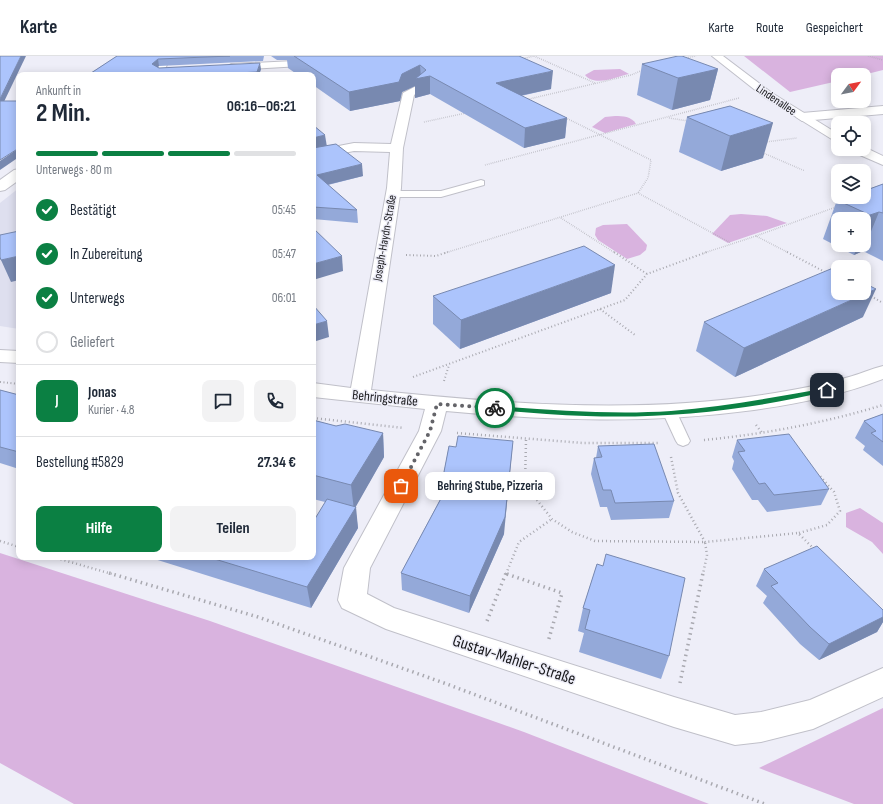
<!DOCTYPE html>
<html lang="de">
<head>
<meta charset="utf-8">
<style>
  :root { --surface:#fff; --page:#f2f2f3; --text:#1f2937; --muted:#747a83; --line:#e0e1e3; --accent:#0b8043 }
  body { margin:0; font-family:"Sofia Sans Condensed",sans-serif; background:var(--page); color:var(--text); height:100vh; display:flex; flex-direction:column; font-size:15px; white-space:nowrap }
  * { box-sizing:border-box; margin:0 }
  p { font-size:13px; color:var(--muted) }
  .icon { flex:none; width:22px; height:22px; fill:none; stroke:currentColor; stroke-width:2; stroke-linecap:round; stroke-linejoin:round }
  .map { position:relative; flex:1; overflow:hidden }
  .details { position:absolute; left:16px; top:16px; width:300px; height:488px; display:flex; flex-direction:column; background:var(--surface); border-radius:8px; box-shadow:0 2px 10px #0003 }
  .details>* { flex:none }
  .needle { width:26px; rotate:58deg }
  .controls { position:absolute; left:831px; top:12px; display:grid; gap:8px }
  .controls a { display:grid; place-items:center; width:40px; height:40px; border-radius:8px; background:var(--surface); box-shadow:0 2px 10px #0003; font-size:20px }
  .pin { position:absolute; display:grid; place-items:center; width:34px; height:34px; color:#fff; margin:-17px; border-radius:8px; box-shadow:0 2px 6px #0006 }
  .courier { position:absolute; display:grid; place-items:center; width:40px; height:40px; margin:-20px; border:3px solid #0b8043; border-radius:50%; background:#fff; color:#222; box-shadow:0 1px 5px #0007 }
  .bubble { position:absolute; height:28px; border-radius:8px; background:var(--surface); box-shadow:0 2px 10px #0003; font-size:13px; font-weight:700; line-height:28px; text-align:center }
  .headline em { font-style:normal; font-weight:700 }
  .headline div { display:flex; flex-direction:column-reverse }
  .headline { display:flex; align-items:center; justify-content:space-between; height:68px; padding:0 20px }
  h1 { font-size:26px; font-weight:700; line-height:30px }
  .bar { display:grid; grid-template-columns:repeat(4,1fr); gap:6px 4px; align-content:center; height:48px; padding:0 20px }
  .bar i { height:5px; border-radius:3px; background:var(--line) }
  .bar .active { background:var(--accent) }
  .bar p { grid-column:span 4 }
  .line { display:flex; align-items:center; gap:10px; padding:0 20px; border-top:1px solid var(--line) }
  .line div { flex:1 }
  .round { display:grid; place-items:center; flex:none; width:42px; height:42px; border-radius:8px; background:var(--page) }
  ol { padding:0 20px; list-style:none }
  li { display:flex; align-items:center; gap:12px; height:44px }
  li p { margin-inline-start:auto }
  li .icon { padding:4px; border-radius:50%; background:var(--accent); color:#fff; stroke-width:4 }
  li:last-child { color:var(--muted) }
  li i { width:22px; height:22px; border:2px solid var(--line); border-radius:50% }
  .cta { display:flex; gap:8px; margin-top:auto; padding:8px 20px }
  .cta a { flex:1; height:46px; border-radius:8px; background:var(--accent); color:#fff; font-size:16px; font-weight:700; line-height:46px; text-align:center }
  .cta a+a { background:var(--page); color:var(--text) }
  header { display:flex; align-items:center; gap:24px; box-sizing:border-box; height:56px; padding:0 20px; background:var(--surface); border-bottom:1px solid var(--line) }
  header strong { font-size:19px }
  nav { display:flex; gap:22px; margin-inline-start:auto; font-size:14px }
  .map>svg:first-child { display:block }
</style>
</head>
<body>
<header>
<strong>Karte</strong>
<nav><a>Karte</a><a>Route</a><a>Gespeichert</a></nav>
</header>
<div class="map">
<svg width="883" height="748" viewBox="0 0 883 748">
  <rect width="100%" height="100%" fill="#eeeef8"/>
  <path fill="#dedfef" d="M19,132V273L0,270V147Z"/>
  <g fill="#d9b3df">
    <path d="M744,0H883V14L863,19H838V25L790,36Z"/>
    <path d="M620,13L629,18C616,21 595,31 585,19L594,14Z"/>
    <path d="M615,60C623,60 631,60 636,68L605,77L592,71L605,61Z"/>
    <path d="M741,158L767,160L787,167L728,187L712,178L730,159Z"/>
    <path d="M627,168L647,189L646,194L640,199L627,203L598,184L595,179L596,172L603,169Z"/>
    <path d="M860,452L883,467V498L872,486L846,471V457Z"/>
    <path d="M0,497L210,565L524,676L709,748H74L0,707Z"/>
    <path d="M883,652V748H854L759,712Z"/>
  </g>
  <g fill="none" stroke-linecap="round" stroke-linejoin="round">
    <g stroke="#c0c0c9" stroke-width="2">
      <g id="service">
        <path d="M481,124L484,125V129L441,141H393L388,138L393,135H441Z"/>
        <path d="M670,353L675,354L677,357L690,385L688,388L683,390L678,388L676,385L663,357L665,354Z"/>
      </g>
    </g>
    <g stroke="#c0c0c9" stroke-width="2">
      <g id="minor">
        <path d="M160,0H170L165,14L161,19H150L155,13Z"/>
        <path d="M314,4L318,5L319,7L318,9L231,14L226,11L231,8Z"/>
        <path d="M420,28L425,31L414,39L403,92L401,132L371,334C506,348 640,359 775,337C800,333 825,328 849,321C860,318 871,313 883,310V323C842,339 797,348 754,354C651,368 549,365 446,355L441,375L370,512L367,538L394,552L674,641L735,659L761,656L810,644L883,612V641L813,673L761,686L735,689L674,671L386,573L342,552L338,544L344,512L419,375L425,353L313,341V327L351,332L387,132L390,96L354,95L313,103V95L354,87L391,88L403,37Z"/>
        <path d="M883,50V58L802,65L796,61L802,57Z"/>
        <path d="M19,113V124L5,134L0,135V124L14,114Z"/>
        <path d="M0,294L19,295V307L0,306Z"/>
      </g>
    </g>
    <g stroke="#c0c0c9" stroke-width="2">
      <g id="tertiary">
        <path d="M712,0H723L772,37L838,78V87L764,41Z"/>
        <path d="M864,91L883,100V109L853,96L852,93H864Z"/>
      </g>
    </g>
    <g stroke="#a9a9b0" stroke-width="1.5" stroke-dasharray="0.5 1.5" stroke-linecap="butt">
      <path d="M534,0L595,27"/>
      <path d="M868,0L883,4"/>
      <path d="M684,2L696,0"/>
      <path d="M521,3L534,0"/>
      <path d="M525,44L631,19L643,14"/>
      <path d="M564,61L651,104L648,122L638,137"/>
      <path d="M669,62L688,65"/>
      <path d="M424,66L466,57"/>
      <path d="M765,86L797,82"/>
      <path d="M761,96L805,115"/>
      <path d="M485,109L739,42"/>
      <path d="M561,162L615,197"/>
      <path d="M756,180L836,151"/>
      <path d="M445,197L638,137L731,187"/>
      <path d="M704,197L756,180L789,197"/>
    </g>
    <g stroke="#a9a9b0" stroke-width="2" stroke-dasharray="1 2.5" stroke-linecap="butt">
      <path d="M614,196L647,218"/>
      <path d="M787,196L825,216"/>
      <path d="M406,199L436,200L448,196"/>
      <path d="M871,240L883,247"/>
      <path d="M600,253L635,279"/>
      <path d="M413,321L625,244L647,218L707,196"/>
      <path d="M444,325L449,309"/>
      <path d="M0,326L19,328"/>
    </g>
    <g stroke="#a9a9b0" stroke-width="2.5" stroke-dasharray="1 3" stroke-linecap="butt">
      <path d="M313,362L404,372"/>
      <path d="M756,369L763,378"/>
      <path d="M457,377L583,387H659"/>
      <path d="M526,384L525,429L552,463L572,476L595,485L705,486L707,499L703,518"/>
      <path d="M704,384C765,378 824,367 883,349"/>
      <path d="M671,401L678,437L705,486L798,477L814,493"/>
      <path d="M799,477L827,469L840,455L834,436L820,420"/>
      <path d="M0,485L19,491"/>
      <path d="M53,501L112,518"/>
      <path d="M506,518L519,486L552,463"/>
    </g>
    <g stroke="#a9a9b0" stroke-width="3.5" stroke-dasharray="1.5 4" stroke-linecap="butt">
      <path d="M109,517L258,561L444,627L765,748"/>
      <path d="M507,518L562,537L548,586"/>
      <path d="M487,565L506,517"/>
      <path d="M680,627L703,517"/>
    </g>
    <use href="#service" fill="#fff" fill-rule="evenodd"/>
    <use href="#minor" fill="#fff" fill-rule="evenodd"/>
    <use href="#tertiary" fill="#fff" fill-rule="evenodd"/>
  </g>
  <g fill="#94a9d9" fill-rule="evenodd">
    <path d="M117,0H264L263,5L159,10L157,11L159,12L261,13L259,19H88Z"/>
    <path d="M271,0H519L551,33L521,40L567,62L565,82L524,92L430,38L415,42V30L402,36L400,45L350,55L313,29V19H298L288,12L287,4H277Z"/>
    <path d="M642,8L718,13L710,44L672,54L637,39Z"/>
    <path d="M730,50L763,102L721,115L679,96L687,61Z"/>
    <path d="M313,69L326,90L363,120L328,129L357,154L358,167L313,163Z"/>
    <path d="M883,128V205L863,195L854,199L823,183L837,144ZM838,163H864V189H838Z"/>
    <path d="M611,237L460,293L433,268V240Z"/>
    <path d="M863,261L735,321L696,295L704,266Z"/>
    <path d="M0,334L19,339V413L0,407Z"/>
    <path d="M883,358V410L863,394L865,390L855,382L864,365Z"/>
    <path d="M313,364L336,370L383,377L384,401L355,451L358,472L311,552L148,501H313L325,446L313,443Z"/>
    <path d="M737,384L829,433L821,449L767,456L758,444H752L732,413L734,405L732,401Z"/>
    <path d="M449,390L504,478L469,557L402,534L401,517L443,438V421Z"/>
    <path d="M598,390L674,445L669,462L611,464L607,451H600L591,418L594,402H596Z"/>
    <path d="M597,508L669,600L661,623L579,596L584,577L578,575L583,552Z"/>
    <path d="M764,513L883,554V566L877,576L819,604L800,588L763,547L767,540L756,530Z"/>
  </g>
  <g fill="#7889b0">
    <path d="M21,0H26L1,52L0,48V43Z"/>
    <path d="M158,3L159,10L154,15L152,8Z"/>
    <path d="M260,7L261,13L259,19H258L257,16Z"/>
    <path d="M420,9L421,22L430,20V38L415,42V30L402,36L400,45L350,55L349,36L402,18Z"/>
    <path d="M718,13L710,44L672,54L678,22Z"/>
    <path d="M553,15L551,33L495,45L496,27Z"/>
    <path d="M567,62L565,82L524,92L525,72Z"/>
    <path d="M773,67L763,102L721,115L730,80Z"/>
    <path d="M325,79L327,91L313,94V82Z"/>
    <path d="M19,92V101L0,114V105Z"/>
    <path d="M362,108L363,120L318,131L317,119Z"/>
    <path d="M879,156L863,195L854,199L858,189H864V174L870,159Z"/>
    <path d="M19,200V224L11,226L1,204Z"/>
    <path d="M342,200L343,215L313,224V208Z"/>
    <path d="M615,209L611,237L460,293L461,264Z"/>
    <path d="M876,233L863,261L735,321L744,292Z"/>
    <path d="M327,265L329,281L313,286V269Z"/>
    <path d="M383,377L384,401L354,454L351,429Z"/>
    <path d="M513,385L504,478L469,557L470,540Z"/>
    <path d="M356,451L358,472L311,552L307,531Z"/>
    <path d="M883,561V566L877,576L819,604L829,588Z"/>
  </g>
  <g fill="#acc4fc" stroke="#7889b0">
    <path d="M0,0H21L0,43Z"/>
    <path d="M117,0H230L158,3L152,8L159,12L260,7L257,16L198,19H88Z"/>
    <path d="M294,0H519L553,15L496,27L567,62L525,72L430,20L415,23L426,14L420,9L402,18L399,26L349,36Z"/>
    <path d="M678,0H682L718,13L678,22L642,8Z"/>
    <path d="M0,45H19V92L0,104Z"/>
    <path d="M730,50L773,67L730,80L687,61Z"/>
    <path d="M313,69L325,79L313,82Z"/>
    <path d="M336,88L362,108L317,119L357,154L313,151V92Z"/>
    <path d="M883,128V157L879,156L870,159L837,144L846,141H864V135Z"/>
    <path d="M313,172L342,200L313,208Z"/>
    <path d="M19,175V200L1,204L0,201V179Z"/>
    <path d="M584,190L615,209L461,264L433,240Z"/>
    <path d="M833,212L838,214V237H864V227L876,233L744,292L704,266Z"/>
    <path d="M313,249L327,265L313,269Z"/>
    <path d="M0,334L19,339V396L0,391Z"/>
    <path d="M883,358V386L871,377L876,375L864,365Z"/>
    <path d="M313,364L336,370L345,368L383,377L351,429L313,419Z"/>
    <path d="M789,378L829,433L774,439L765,427L759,428L738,396L745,395L737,384Z"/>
    <path d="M458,380L513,385L505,461L470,540L401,517L452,422L443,421L449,390L456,391Z"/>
    <path d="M654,388L674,445L615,447L611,434H603L600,424L594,402L602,401L598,390Z"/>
    <path d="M327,443L356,451L307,531L208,501H313V466Z"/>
    <path d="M817,490L883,554V561L829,588L810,571L771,530L778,527L764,513Z"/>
    <path d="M606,498L685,522L669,600L585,573L590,554L583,552L597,508L603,510Z"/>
  </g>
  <path fill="#0b8043" d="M827,332L830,334L829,335C750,354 667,363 586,360C555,359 525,356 495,354L492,352L495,350C553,354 612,359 671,355C724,351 775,341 827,332Z"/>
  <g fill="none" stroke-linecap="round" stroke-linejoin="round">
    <path stroke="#646469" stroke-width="4" stroke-dasharray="0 7.2" d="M401,430L430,375L437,348L495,352"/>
  </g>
  <g text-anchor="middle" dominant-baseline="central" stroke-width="3" stroke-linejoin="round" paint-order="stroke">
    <g font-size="12" fill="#19191c" stroke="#eeeef8">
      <text transform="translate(776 44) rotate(34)">Lindenallee</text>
      <text transform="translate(385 182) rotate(-80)">Joseph-Haydn-Straße</text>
    </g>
    <g font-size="14" fill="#19191c" stroke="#eeeef8">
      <text transform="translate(385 342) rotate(6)">Behringstraße</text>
    </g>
    <g font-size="17" fill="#19191c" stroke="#eeeef8">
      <text transform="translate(514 604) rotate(18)">Gustav-Mahler-Straße</text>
    </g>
  </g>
</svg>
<div class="controls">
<a><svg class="needle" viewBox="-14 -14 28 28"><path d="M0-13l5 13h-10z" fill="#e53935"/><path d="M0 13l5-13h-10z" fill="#747a83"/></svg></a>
<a><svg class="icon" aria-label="locate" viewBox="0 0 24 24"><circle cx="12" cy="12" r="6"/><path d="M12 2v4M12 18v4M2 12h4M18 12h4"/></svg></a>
<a><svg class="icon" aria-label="layers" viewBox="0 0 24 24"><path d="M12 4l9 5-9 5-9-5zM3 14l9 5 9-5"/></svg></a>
<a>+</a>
<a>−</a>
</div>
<div class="pin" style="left:401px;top:430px;background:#ea580c"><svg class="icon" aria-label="bag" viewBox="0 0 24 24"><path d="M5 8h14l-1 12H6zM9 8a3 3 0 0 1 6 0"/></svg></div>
<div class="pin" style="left:827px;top:334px;background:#1f2937"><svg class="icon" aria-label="home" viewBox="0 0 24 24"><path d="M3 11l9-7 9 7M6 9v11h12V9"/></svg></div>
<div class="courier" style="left:495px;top:352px"><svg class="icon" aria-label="bike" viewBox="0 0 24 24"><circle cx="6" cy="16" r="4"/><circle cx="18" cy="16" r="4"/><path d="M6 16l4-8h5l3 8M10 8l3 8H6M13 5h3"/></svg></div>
<div class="bubble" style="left:425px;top:416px;width:130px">Behring Stube, Pizzeria</div>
<section class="details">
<div class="headline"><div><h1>2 Min.</h1><p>Ankunft in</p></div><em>06:16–06:21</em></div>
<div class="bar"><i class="active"></i><i class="active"></i><i class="active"></i><i></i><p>Unterwegs · 80 m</p></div>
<ol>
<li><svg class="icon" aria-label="check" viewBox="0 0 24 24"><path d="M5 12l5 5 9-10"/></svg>Bestätigt<p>05:45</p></li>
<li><svg class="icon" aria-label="check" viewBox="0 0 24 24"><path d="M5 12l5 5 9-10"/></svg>In Zubereitung<p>05:47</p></li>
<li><svg class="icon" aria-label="check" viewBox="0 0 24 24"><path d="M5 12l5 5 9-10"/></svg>Unterwegs<p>06:01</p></li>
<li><i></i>Geliefert</li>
</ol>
<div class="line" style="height:72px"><b class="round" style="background:var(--accent);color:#fff">J</b><div><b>Jonas</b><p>Kurier · 4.8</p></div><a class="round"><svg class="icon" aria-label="chat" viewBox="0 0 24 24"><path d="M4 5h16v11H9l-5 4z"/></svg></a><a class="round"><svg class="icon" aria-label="phone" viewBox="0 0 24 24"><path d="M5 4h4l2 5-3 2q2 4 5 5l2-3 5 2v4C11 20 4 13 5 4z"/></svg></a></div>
<div class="line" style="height:52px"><div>Bestellung #5829</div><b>27.34 €</b></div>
<div class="cta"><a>Hilfe</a><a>Teilen</a></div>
</section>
</div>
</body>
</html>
